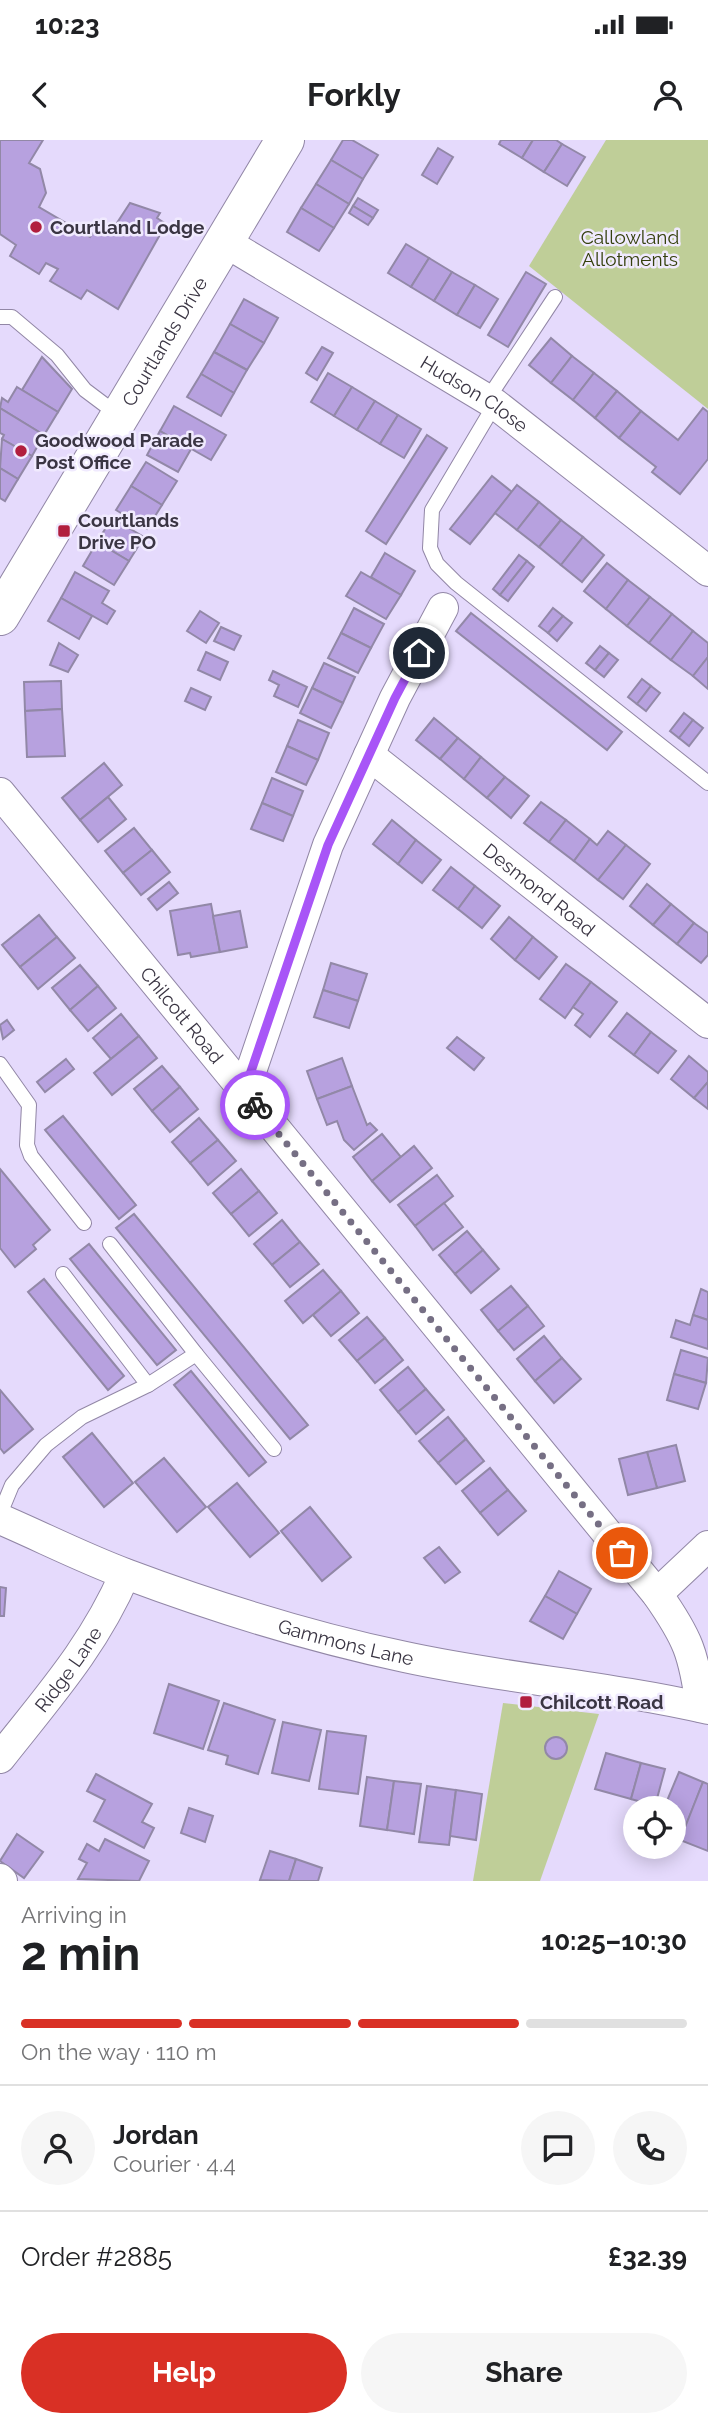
<!DOCTYPE html>
<html lang="en">
<head>
<meta charset="utf-8">
<style>
  :root { --surface:#fff; --page:#f6f6f6; --text:#202124; --muted:#757577; --line:#e0e0e0; --accent:#d93025 }
  body { margin:0; font-family:Raleway,sans-serif; background:var(--page); color:var(--text); height:100vh; display:flex; flex-direction:column; font-size:26px; white-space:nowrap }
  * { box-sizing:border-box; margin:0 }
  p { font-size:23px; color:var(--muted) }
  .icon { flex:none; width:38px; height:38px; fill:none; stroke:currentColor; stroke-width:2; stroke-linecap:round; stroke-linejoin:round }
  .map { position:relative; height:1741px; overflow:hidden }
  .sheet { display:flex; flex-direction:column; background:var(--surface); flex:1 }
  .sheet>* { flex:none }
  .controls { position:absolute; left:623px; top:1656px; display:grid; gap:14px }
  .controls a { display:grid; place-items:center; width:63px; height:63px; border-radius:50%; background:var(--surface); box-shadow:0 4px 18px #0003; font-size:35px }
  .pin { position:absolute; display:grid; place-items:center; width:60px; height:60px; color:#fff; margin:-30px; border:4px solid #fff; border-radius:50%; box-shadow:0 2px 7px #0007 }
  .courier { position:absolute; display:grid; place-items:center; width:70px; height:70px; margin:-35px; border:5px solid #a855f7; border-radius:50%; background:#fff; color:#222; box-shadow:0 2px 9px #0007 }
  .head em { font-style:normal; font-weight:700 }
  .head div { display:flex; flex-direction:column-reverse }
  .head { display:flex; align-items:center; justify-content:space-between; height:119px; padding:0 21px }
  h1 { font-size:46px; font-weight:700; line-height:52px }
  .bar { display:grid; grid-template-columns:repeat(4,1fr); gap:10px 7px; align-content:center; height:84px; padding:0 21px }
  .bar i { height:9px; border-radius:5px; background:var(--line) }
  .bar .current { background:var(--accent) }
  .bar p { grid-column:span 4 }
  .line { display:flex; align-items:center; gap:18px; padding:0 21px; border-top:2px solid var(--line) }
  .line div { flex:1 }
  .round { display:grid; place-items:center; flex:none; width:74px; height:74px; border-radius:37px; background:var(--page) }
  .cta { display:flex; gap:14px; margin-top:auto; padding:14px 21px }
  .cta a { flex:1; height:80px; border-radius:42px; background:var(--accent); color:#fff; font-size:28px; font-weight:700; line-height:80px; text-align:center }
  .cta a+a { background:var(--page); color:var(--text) }
  .status { display:flex; justify-content:space-between; align-items:center; height:49px; padding:0 35px; background:var(--surface); direction:ltr }
  .status svg { height:19px; fill:currentColor }
  header { display:flex; justify-content:space-between; align-items:center; height:91px; padding:0 21px; background:var(--surface); font-size:32px; font-weight:700 }
  .map>svg:first-child { display:block }
</style>
</head>
<body>
<div class="status"><b>10:23</b><svg viewBox="0 0 49 12"><path d="M0 12V9h3v3zM5 12V6h3v6zM10 12V3h3v9zM15 12V0h3v12zM26 1h20v11H26zM47 4h2v5h-2z"/></svg></div>
<header><svg class="icon" aria-label="back" viewBox="0 0 24 24"><path d="M15 5l-7 7 7 7"/></svg>Forkly<svg class="icon" aria-label="person" viewBox="0 0 24 24"><circle cx="12" cy="8" r="4"/><path d="M4 21q1-7 8-7t8 7"/></svg></header>
<div class="map">
<svg width="708" height="1741" viewBox="0 0 708 1741">
  <rect width="100%" height="100%" fill="#e5dafc"/>
  <g fill="#bfce98">
    <path d="M606,0H708V269L529,126Z"/>
    <path d="M503,1563L599,1574L540,1741H473Z"/>
  </g>
  <g fill="#b7a1df" stroke="#9288a7" stroke-width="2">
    <path d="M0,0H43L29,23L40,29L46,53L39,67L90,97L93,93L107,89L111,92L130,63L160,73L157,78L166,84L118,169L87,150L81,159L50,141L58,129L46,123L39,134L10,116L16,105L0,94Z"/>
    <path d="M343,0H352L378,15L363,39L331,20Z"/>
    <path d="M501,0H533L522,18L499,4Z"/>
    <path d="M533,0H556L562,4L544,32L522,18Z"/>
    <path d="M562,4L585,17L567,46L544,32Z"/>
    <path d="M438,8L453,17L437,44L422,35Z"/>
    <path d="M331,20L363,39L349,64L316,44Z"/>
    <path d="M316,44L349,64L334,88L301,68Z"/>
    <path d="M358,58L378,70L373,78L353,66Z"/>
    <path d="M353,66L373,78L368,85L349,73Z"/>
    <path d="M301,68L334,88L319,111L287,92Z"/>
    <path d="M406,104L429,118L411,147L388,133Z"/>
    <path d="M429,118L452,132L434,161L411,147Z"/>
    <path d="M452,132L475,145L457,175L434,161Z"/>
    <path d="M526,132L546,144L508,207L488,195Z"/>
    <path d="M475,145L498,159L480,188L457,175Z"/>
    <path d="M244,159L278,178L264,203L230,184Z"/>
    <path d="M230,184L264,203L247,230L214,212Z"/>
    <path d="M551,198L572,216L551,243L529,225Z"/>
    <path d="M322,207L333,213L317,240L306,233Z"/>
    <path d="M214,212L247,230L234,253L201,234Z"/>
    <path d="M572,216L594,233L573,260L551,243Z"/>
    <path d="M42,217L72,249L58,272L22,250Z"/>
    <path d="M328,233L352,247L334,276L311,262Z"/>
    <path d="M594,233L617,251L595,278L573,260Z"/>
    <path d="M201,234L234,253L221,276L187,257Z"/>
    <path d="M17,247L58,272L44,295L0,268L2,258L8,262Z"/>
    <path d="M352,247L375,261L357,290L334,276Z"/>
    <path d="M617,251L641,271L619,298L595,278Z"/>
    <path d="M375,261L398,275L380,304L357,290Z"/>
    <path d="M174,266L226,295L211,320L160,291Z"/>
    <path d="M0,268L44,295L32,316L2,299L4,295L0,293Z"/>
    <path d="M703,268L708,272V319L680,354L652,332L656,327L619,298L641,271L678,300Z"/>
    <path d="M398,275L421,289L404,318L380,304Z"/>
    <path d="M160,291L191,309L178,332L147,315Z"/>
    <path d="M427,295L447,308L386,404L366,391Z"/>
    <path d="M2,299L32,316L18,339L0,328Z"/>
    <path d="M146,322L177,341L162,365L131,346Z"/>
    <path d="M0,328L18,339L5,361L0,358Z"/>
    <path d="M492,336L512,352L470,404L450,389Z"/>
    <path d="M517,345L539,362L517,390L495,373Z"/>
    <path d="M131,346L162,365L147,389L116,370Z"/>
    <path d="M539,362L561,380L539,407L517,390Z"/>
    <path d="M112,378L144,397L129,421L97,402Z"/>
    <path d="M561,380L583,397L561,425L539,407Z"/>
    <path d="M583,397L604,415L582,442L561,425Z"/>
    <path d="M97,402L129,421L114,445L83,426Z"/>
    <path d="M385,413L415,431L401,455L371,437Z"/>
    <path d="M519,415L527,421L500,455L493,449Z"/>
    <path d="M527,421L534,427L508,461L500,455Z"/>
    <path d="M607,423L628,440L606,469L584,451Z"/>
    <path d="M75,432L109,451L102,463L115,471L107,484L61,458Z"/>
    <path d="M361,432L401,455L386,479L346,456Z"/>
    <path d="M628,440L650,457L627,486L606,469Z"/>
    <path d="M650,457L672,474L649,503L627,486Z"/>
    <path d="M61,458L92,476L79,499L48,481Z"/>
    <path d="M354,468L384,484L371,508L341,493Z"/>
    <path d="M553,468L563,476L548,493L539,486Z"/>
    <path d="M200,471L219,483L206,503L187,491Z"/>
    <path d="M471,473L622,592L607,610L456,491Z"/>
    <path d="M672,474L693,491L671,520L649,503Z"/>
    <path d="M563,476L572,483L557,501L548,493Z"/>
    <path d="M221,487L241,496L234,510L214,501Z"/>
    <path d="M693,491L708,503V517L693,536L671,520Z"/>
    <path d="M341,493L371,508L358,533L328,518Z"/>
    <path d="M59,503L78,515L68,532L50,525Z"/>
    <path d="M600,506L609,513L595,530L586,523Z"/>
    <path d="M206,512L228,522L220,540L198,530Z"/>
    <path d="M609,513L618,520L604,537L595,530Z"/>
    <path d="M708,517V549L693,536Z"/>
    <path d="M324,523L355,537L343,563L312,548Z"/>
    <path d="M273,531L307,547L298,567L274,556L279,545L269,540Z"/>
    <path d="M642,539L651,546L637,564L628,557Z"/>
    <path d="M61,541L62,569L25,571L24,542Z"/>
    <path d="M651,546L660,553L646,571L637,564Z"/>
    <path d="M191,548L211,557L205,570L185,561Z"/>
    <path d="M312,548L343,563L331,588L300,573Z"/>
    <path d="M62,569L65,616L27,617L25,571Z"/>
    <path d="M684,573L693,580L679,598L670,591Z"/>
    <path d="M434,578L458,598L440,619L416,600Z"/>
    <path d="M298,580L329,593L318,620L287,606Z"/>
    <path d="M693,580L703,588L689,606L679,598Z"/>
    <path d="M458,598L481,617L464,639L440,619Z"/>
    <path d="M287,606L318,620L306,645L276,632Z"/>
    <path d="M481,617L505,637L487,658L464,639Z"/>
    <path d="M104,623L122,645L80,680L62,658Z"/>
    <path d="M505,637L529,656L511,678L487,658Z"/>
    <path d="M272,638L303,651L293,676L262,663Z"/>
    <path d="M108,657L126,679L98,702L80,680Z"/>
    <path d="M541,662L566,680L549,702L524,683Z"/>
    <path d="M262,663L293,676L283,701L251,689Z"/>
    <path d="M392,680L416,700L398,724L373,704Z"/>
    <path d="M566,680L590,699L574,721L549,702Z"/>
    <path d="M134,688L152,710L123,733L105,711Z"/>
    <path d="M608,691L626,705L598,740L574,721L590,699L597,705Z"/>
    <path d="M416,700L441,720L422,743L398,724Z"/>
    <path d="M626,705L650,724L623,759L598,740Z"/>
    <path d="M152,710L170,732L141,755L123,733Z"/>
    <path d="M451,727L475,746L458,769L433,750Z"/>
    <path d="M169,742L178,753L157,770L148,759Z"/>
    <path d="M647,744L671,764L653,785L630,766Z"/>
    <path d="M475,746L500,766L482,788L458,769Z"/>
    <path d="M211,764L220,812L191,817L190,813L178,815L170,771Z"/>
    <path d="M671,764L694,783L677,804L653,785Z"/>
    <path d="M240,771L247,807L220,812L213,776Z"/>
    <path d="M39,775L57,797L20,827L2,805Z"/>
    <path d="M509,777L533,797L515,820L491,799Z"/>
    <path d="M694,783L708,793V815L701,823L677,804Z"/>
    <path d="M57,797L75,818L38,849L20,827Z"/>
    <path d="M533,797L557,817L539,839L515,820Z"/>
    <path d="M331,823L367,834L358,861L323,850Z"/>
    <path d="M566,824L591,842L565,878L540,859Z"/>
    <path d="M80,825L98,846L70,870L52,848Z"/>
    <path d="M591,842L617,862L590,897L575,885L583,874L573,867Z"/>
    <path d="M98,846L116,868L88,891L70,870Z"/>
    <path d="M323,850L358,861L349,888L314,877Z"/>
    <path d="M627,873L651,892L634,915L609,896Z"/>
    <path d="M121,874L139,896L111,919L93,898Z"/>
    <path d="M7,880L14,890L3,899L0,885Z"/>
    <path d="M651,892L676,911L658,933L634,915Z"/>
    <path d="M139,896L157,918L112,955L94,933Z"/>
    <path d="M457,897L484,918L474,930L447,908Z"/>
    <path d="M689,916L708,932V942L694,958L671,939Z"/>
    <path d="M342,918L352,946L317,959L307,931Z"/>
    <path d="M66,919L74,929L45,952L37,942Z"/>
    <path d="M162,926L180,947L152,971L134,949Z"/>
    <path d="M708,942V969L694,958Z"/>
    <path d="M352,946L367,985L370,983L377,990L354,1010L344,1000L337,981L327,985L317,959Z"/>
    <path d="M180,947L198,969L170,992L152,971Z"/>
    <path d="M63,976L136,1065L119,1079L45,990Z"/>
    <path d="M199,978L218,1000L190,1023L172,1002Z"/>
    <path d="M382,994L401,1017L372,1041L353,1017Z"/>
    <path d="M218,1000L236,1021L208,1045L190,1023Z"/>
    <path d="M414,1006L432,1028L390,1062L372,1041Z"/>
    <path d="M0,1029L50,1090L33,1105L36,1109L15,1127L0,1108Z"/>
    <path d="M241,1029L259,1051L231,1074L213,1053Z"/>
    <path d="M437,1035L453,1056L415,1086L398,1065Z"/>
    <path d="M259,1051L277,1073L249,1096L231,1074Z"/>
    <path d="M444,1063L463,1087L433,1110L415,1086Z"/>
    <path d="M134,1074L308,1285L290,1299L116,1088Z"/>
    <path d="M282,1080L300,1102L272,1125L254,1104Z"/>
    <path d="M467,1091L483,1110L455,1134L439,1115Z"/>
    <path d="M300,1102L319,1124L290,1147L272,1125Z"/>
    <path d="M89,1104L176,1210L157,1225L70,1119Z"/>
    <path d="M483,1110L499,1129L471,1153L455,1134Z"/>
    <path d="M323,1130L341,1151L303,1183L285,1161Z"/>
    <path d="M44,1139L124,1236L108,1250L28,1152Z"/>
    <path d="M511,1146L528,1166L498,1191L481,1170Z"/>
    <path d="M701,1149L708,1152V1180L693,1175Z"/>
    <path d="M341,1151L359,1173L331,1196L313,1175Z"/>
    <path d="M528,1166L544,1186L514,1210L498,1191Z"/>
    <path d="M693,1175L708,1180V1209L671,1197L676,1180L690,1185Z"/>
    <path d="M367,1177L385,1198L357,1221L339,1200Z"/>
    <path d="M544,1196L562,1218L535,1241L517,1219Z"/>
    <path d="M385,1198L403,1220L375,1243L357,1221Z"/>
    <path d="M681,1210L708,1218L706,1243L674,1234Z"/>
    <path d="M562,1218L581,1239L554,1263L535,1241Z"/>
    <path d="M408,1227L426,1249L398,1272L380,1250Z"/>
    <path d="M191,1231L266,1322L249,1336L174,1245Z"/>
    <path d="M674,1234L706,1243L698,1269L667,1260Z"/>
    <path d="M426,1249L444,1270L416,1294L398,1272Z"/>
    <path d="M0,1250L33,1289L4,1313L0,1308Z"/>
    <path d="M448,1277L466,1299L438,1323L419,1301Z"/>
    <path d="M92,1293L133,1343L104,1367L63,1317Z"/>
    <path d="M466,1299L484,1321L456,1344L438,1323Z"/>
    <path d="M676,1305L685,1341L657,1348L647,1312Z"/>
    <path d="M647,1312L657,1348L628,1355L619,1319Z"/>
    <path d="M164,1318L206,1367L177,1392L135,1342Z"/>
    <path d="M490,1328L508,1350L480,1373L462,1351Z"/>
    <path d="M237,1343L279,1393L250,1417L208,1367Z"/>
    <path d="M508,1350L526,1371L498,1395L480,1373Z"/>
    <path d="M310,1367L351,1417L322,1441L281,1391Z"/>
    <path d="M439,1407L460,1432L445,1443L424,1418Z"/>
    <path d="M559,1431L591,1449L577,1474L545,1456Z"/>
    <path d="M0,1447L6,1448L4,1476H0Z"/>
    <path d="M545,1456L577,1474L563,1499L530,1481Z"/>
    <path d="M169,1544L219,1561L203,1609L154,1593Z"/>
    <path d="M224,1563L275,1580L258,1634L226,1624L228,1616L208,1610Z"/>
    <path d="M283,1582L321,1590L309,1641L272,1633Z"/>
    <path d="M327,1591L366,1596L358,1654L319,1649Z"/>
    <circle cx="556" cy="1608" r="11"/>
    <path d="M606,1613L641,1623L631,1659L595,1649Z"/>
    <path d="M641,1623L665,1629L655,1666L631,1659Z"/>
    <path d="M679,1632L703,1642L685,1688L674,1683V1668H664Z"/>
    <path d="M96,1634L152,1664L142,1682L154,1688L144,1708L94,1681L105,1660L87,1651Z"/>
    <path d="M367,1637L394,1641L387,1690L360,1686Z"/>
    <path d="M394,1641L421,1644L414,1694L387,1690Z"/>
    <path d="M703,1642L708,1644V1711L680,1700Z"/>
    <path d="M427,1646L456,1650L449,1705L419,1702Z"/>
    <path d="M456,1650L482,1654L476,1700L450,1696Z"/>
    <path d="M189,1668L213,1676L205,1702L181,1693Z"/>
    <path d="M17,1694L43,1712L24,1738L0,1721Z"/>
    <path d="M105,1699L149,1721L139,1741L78,1739L87,1723L79,1719L87,1704L99,1711Z"/>
    <path d="M270,1711L296,1719L289,1741L260,1740Z"/>
    <path d="M296,1719L322,1728L318,1741H289Z"/>
  </g>
  <g fill="none" stroke-linecap="round" stroke-linejoin="round">
    <g stroke="#9287a6" stroke-width="16">
      <g id="lane">
        <path d="M0,177H12L57,215L85,250L117,274"/>
        <path d="M487,260L555,157"/>
        <path d="M495,264L432,370L430,408L437,424L456,443L708,643"/>
        <path d="M0,924L29,965L27,1005L31,1016L84,1083"/>
        <path d="M63,1134L148,1245"/>
        <path d="M196,1214L274,1309"/>
        <path d="M0,1374L12,1345L46,1305L82,1277L148,1245L196,1214L110,1104"/>
      </g>
    </g>
    <g stroke="#9287a6" stroke-width="32">
      <g id="street">
        <path id="s1" d="M225,102L495,264L708,431"/>
        <path id="s2" d="M369,615L708,883"/>
        <path id="s3" d="M0,653L657,1454C688,1498 694,1514 701,1567"/>
        <path d="M244,952L328,705L395,558L443,468"/>
        <path id="s4" d="M0,1379C42,1397 83,1418 126,1434C217,1468 310,1497 405,1517C506,1539 608,1546 708,1569"/>
        <path d="M657,1454L708,1406"/>
        <path id="s5" d="M0,1618C48,1557 94,1506 125,1434"/>
        <path d="M0,1739L2,1741"/>
      </g>
    </g>
    <g stroke="#9287a6" stroke-width="40">
      <g id="secondary">
        <path id="s6" d="M0,476L285,0"/>
      </g>
    </g>
    <use href="#lane" stroke="#fff" stroke-width="14"/>
    <use href="#street" stroke="#fff" stroke-width="30"/>
    <use href="#secondary" stroke="#fff" stroke-width="38"/>
  </g>
  <g fill="none" stroke-linecap="round" stroke-linejoin="round">
    <path stroke="#766f84" stroke-width="7" stroke-dasharray="0 12.6" d="M255,965L622,1413"/>
    <path stroke="#a855f7" stroke-width="9" d="M255,965L244,952L328,705L395,558L419,513"/>
  </g>
  <g fill="#b11e3e" stroke="#f0eafe" stroke-width="2.5">
    <circle cx="36" cy="87" r="7"/>
    <circle cx="21" cy="311" r="7"/>
    <rect x="57" y="384" width="14" height="14" rx="3.5"/>
    <rect x="519" y="1555" width="14" height="14" rx="3.5"/>
  </g>
  <g text-anchor="middle" dominant-baseline="central" stroke-width="5" stroke-linejoin="round" paint-order="stroke">
    <g font-size="19" font-weight="bold" fill="#3a3543" stroke="#f0eafe" text-anchor="start">
      <text x="50" y="87">Courtland Lodge</text>
      <text x="35" y="300">Goodwood Parade<tspan x="35" dy="22">Post Office</tspan></text>
      <text x="78" y="380">Courtlands<tspan x="78" dy="22">Drive PO</tspan></text>
      <text x="540" y="1562">Chilcott Road</text>
    </g>
    <g font-size="19" fill="#35400d" stroke="#f0eafe">
      <text x="630" y="97">Callowland<tspan x="630" dy="22">Allotments</tspan></text>
    </g>
    <g font-size="19" fill="#3a3543" stroke="#f0eafe">
      <text stroke="none"><textPath href="#s6" startOffset="320">Courtlands Drive</textPath></text>
      <text stroke="none"><textPath href="#s1" startOffset="292">Hudson Close</textPath></text>
      <text stroke="none"><textPath href="#s2" startOffset="217">Desmond Road</textPath></text>
      <text stroke="none"><textPath href="#s3" startOffset="287">Chilcott Road</textPath></text>
      <text stroke="none"><textPath href="#s4" startOffset="368">Gammons Lane</textPath></text>
      <text stroke="none"><textPath href="#s5" startOffset="112">Ridge Lane</textPath></text>
    </g>
  </g>
</svg>
<div class="controls">
<a><svg class="icon" aria-label="locate" viewBox="0 0 24 24"><circle cx="12" cy="12" r="6"/><path d="M12 2v4M12 18v4M2 12h4M18 12h4"/></svg></a>
</div>
<div class="pin" style="left:622px;top:1413px;background:#ea580c"><svg class="icon" aria-label="bag" viewBox="0 0 24 24"><path d="M5 8h14l-1 12H6zM9 8a3 3 0 0 1 6 0"/></svg></div>
<div class="pin" style="left:419px;top:513px;background:#1f2937"><svg class="icon" aria-label="home" viewBox="0 0 24 24"><path d="M3 11l9-7 9 7M6 9v11h12V9"/></svg></div>
<div class="courier" style="left:255px;top:965px"><svg class="icon" aria-label="bike" viewBox="0 0 24 24"><circle cx="6" cy="16" r="4"/><circle cx="18" cy="16" r="4"/><path d="M6 16l4-8h5l3 8M10 8l3 8H6M13 5h3"/></svg></div>
</div>
<section class="sheet">
<div class="head"><div><h1>2 min</h1><p>Arriving in</p></div><em>10:25–10:30</em></div>
<div class="bar"><i class="current"></i><i class="current"></i><i class="current"></i><i></i><p>On the way · 110 m</p></div>
<div class="line" style="height:126px"><a class="round"><svg class="icon" aria-label="person" viewBox="0 0 24 24"><circle cx="12" cy="8" r="4"/><path d="M4 21q1-7 8-7t8 7"/></svg></a><div><b>Jordan</b><p>Courier · 4.4</p></div><a class="round"><svg class="icon" aria-label="chat" viewBox="0 0 24 24"><path d="M4 5h16v11H9l-5 4z"/></svg></a><a class="round"><svg class="icon" aria-label="phone" viewBox="0 0 24 24"><path d="M5 4h4l2 5-3 2q2 4 5 5l2-3 5 2v4C11 20 4 13 5 4z"/></svg></a></div>
<div class="line" style="height:91px"><div>Order #2885</div><b>£32.39</b></div>
<div class="cta"><a>Help</a><a>Share</a></div>
</section>
</body>
</html>
